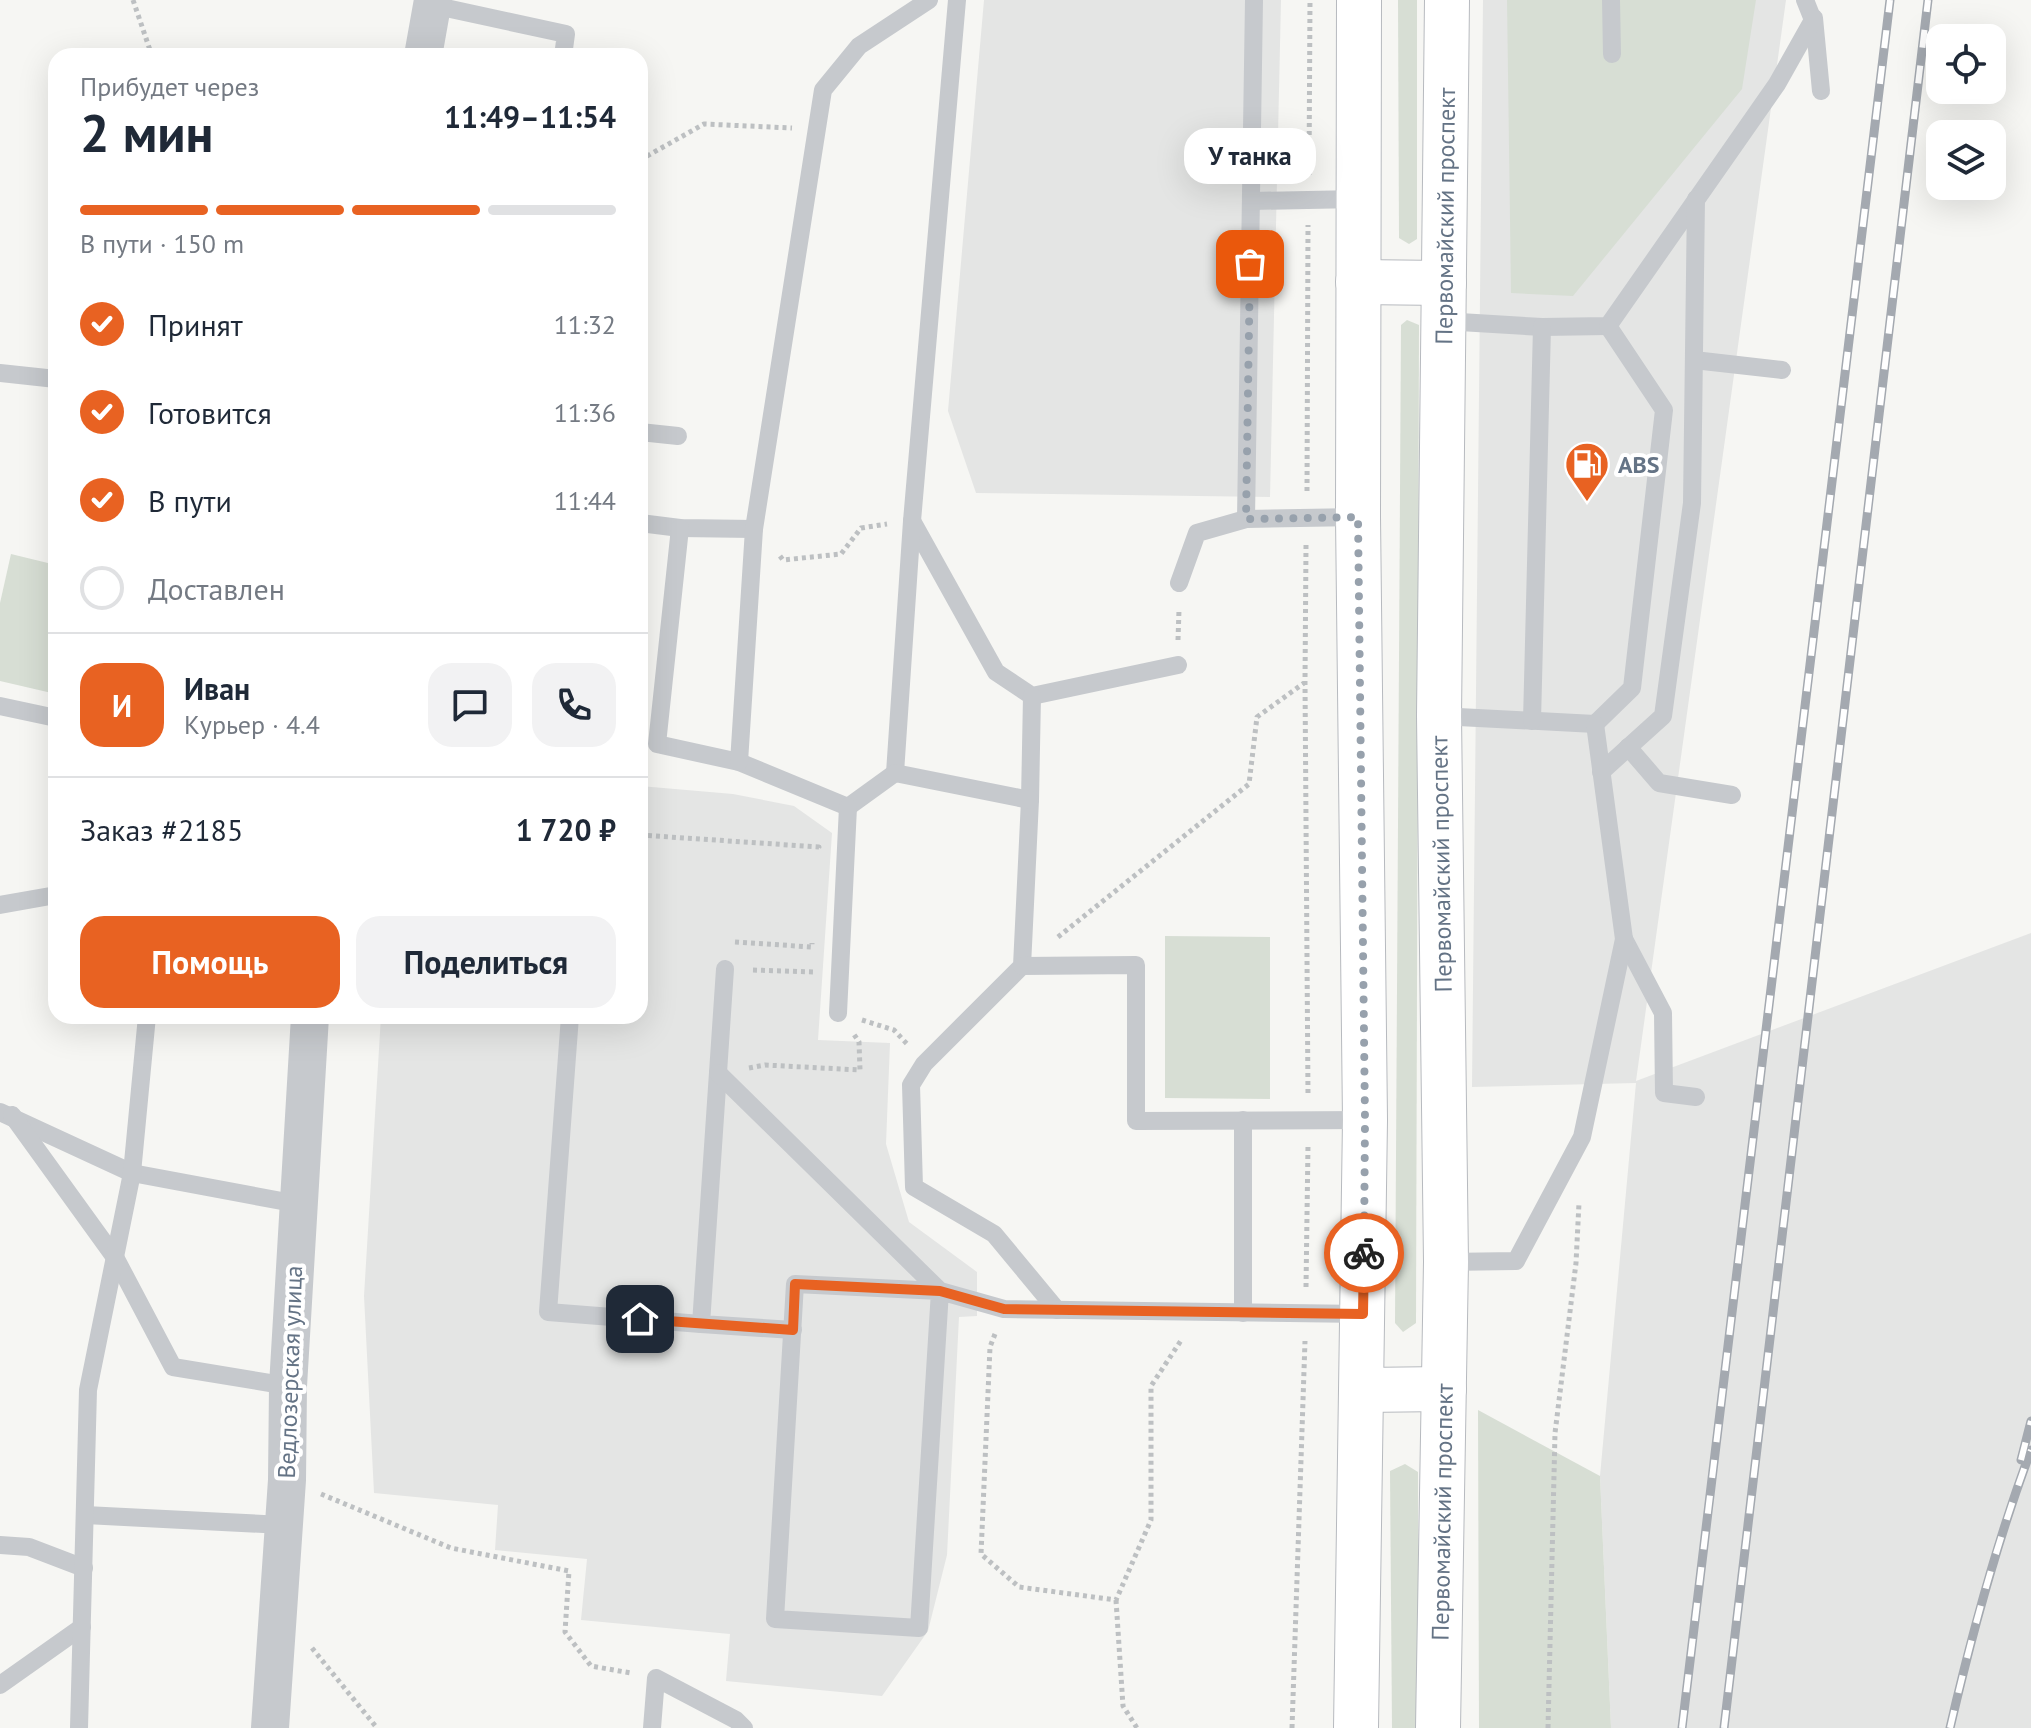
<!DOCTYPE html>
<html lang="ru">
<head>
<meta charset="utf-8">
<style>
  :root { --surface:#fff; --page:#f2f2f3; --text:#1f2937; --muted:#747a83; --line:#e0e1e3; --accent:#e86222 }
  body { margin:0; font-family:"PT Sans",sans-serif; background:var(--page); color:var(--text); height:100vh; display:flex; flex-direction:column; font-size:30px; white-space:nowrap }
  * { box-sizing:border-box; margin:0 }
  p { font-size:26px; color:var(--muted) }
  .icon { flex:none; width:44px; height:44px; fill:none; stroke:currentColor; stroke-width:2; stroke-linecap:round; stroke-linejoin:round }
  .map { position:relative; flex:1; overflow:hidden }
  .details { position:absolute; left:48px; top:48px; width:600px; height:976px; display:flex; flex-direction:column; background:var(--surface); border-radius:24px; box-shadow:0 8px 32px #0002 }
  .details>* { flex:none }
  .buttons { position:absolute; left:1926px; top:24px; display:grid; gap:16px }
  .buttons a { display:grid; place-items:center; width:80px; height:80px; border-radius:16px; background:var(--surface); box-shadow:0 8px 32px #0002; font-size:40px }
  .pin { position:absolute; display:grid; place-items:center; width:68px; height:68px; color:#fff; margin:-34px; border-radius:16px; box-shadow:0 4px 12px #0006 }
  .courier { position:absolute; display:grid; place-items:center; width:80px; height:80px; margin:-40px; border:6px solid #e86222; border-radius:50%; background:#fff; color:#222; box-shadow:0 2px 10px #0007 }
  .bubble { position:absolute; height:56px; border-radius:24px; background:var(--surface); box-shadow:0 8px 32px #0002; font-size:26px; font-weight:600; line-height:56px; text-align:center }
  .head em { font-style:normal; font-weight:600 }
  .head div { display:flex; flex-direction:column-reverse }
  .head { display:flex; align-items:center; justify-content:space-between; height:136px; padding:0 32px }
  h1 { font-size:52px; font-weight:600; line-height:60px }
  .bar { display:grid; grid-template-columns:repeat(4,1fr); gap:12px 8px; align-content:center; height:96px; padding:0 32px }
  .bar i { height:10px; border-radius:6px; background:var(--line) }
  .bar .current { background:var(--accent) }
  .bar p { grid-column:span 4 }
  .line { display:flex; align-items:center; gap:20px; padding:0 32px; border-top:2px solid var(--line) }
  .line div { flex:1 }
  .round { display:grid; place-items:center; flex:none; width:84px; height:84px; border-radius:24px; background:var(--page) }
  ol { padding:0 32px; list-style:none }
  li { display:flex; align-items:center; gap:24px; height:88px }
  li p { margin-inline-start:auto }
  li .icon { padding:8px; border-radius:50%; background:var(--accent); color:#fff; stroke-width:4 }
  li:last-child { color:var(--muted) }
  li i { width:44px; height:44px; border:4px solid var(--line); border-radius:50% }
  .action { display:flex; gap:16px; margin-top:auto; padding:16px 32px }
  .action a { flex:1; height:92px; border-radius:24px; background:var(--accent); color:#fff; font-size:32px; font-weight:600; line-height:92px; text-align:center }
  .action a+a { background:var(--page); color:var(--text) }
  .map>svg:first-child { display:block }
</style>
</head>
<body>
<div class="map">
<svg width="2031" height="1728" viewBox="0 0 2031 1728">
  <rect width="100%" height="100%" fill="#f6f6f3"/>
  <g fill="#e4e5e4">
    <path d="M984,0H1281L1270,497L976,493L948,411Z"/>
    <path d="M1483,0H1786L1636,1081L2031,933V1728H1611L1600,1476L1636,1083L1472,1087Z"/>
    <path d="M640,786L733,794L794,806L832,833L818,1040L890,1043L886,1144L909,1222L977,1272V1316L959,1317L947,1555L928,1631L882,1696L726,1681L730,1634L581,1620L587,1559L495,1550L498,1505L374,1493L364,1296L381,1016H640Z"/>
  </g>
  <g fill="#d7ded4">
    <path d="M1398,0H1417V239L1409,244L1399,238Z"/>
    <path d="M1507,0H1756L1742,89L1573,296L1511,293Z"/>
    <path d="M1407,320L1419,325L1416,1323L1403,1332L1395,1323L1401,325Z"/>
    <path d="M11,554L56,565V694L0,681V603Z"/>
    <path d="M1165,936L1270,937V1099L1165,1098Z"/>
    <path d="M1478,1410L1600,1476L1611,1728H1479Z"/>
    <path d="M1405,1464L1418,1472V1728H1392L1390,1471Z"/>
  </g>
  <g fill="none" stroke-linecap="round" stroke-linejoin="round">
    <g stroke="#b7babf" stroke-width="46">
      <g id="primary">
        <path d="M1358,282L1444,283"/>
        <path d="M1363,1390L1444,1389"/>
        <path d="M1356,1728L1365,1120L1358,517L1359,0"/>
        <path id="s1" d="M1438,1728L1446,1262L1439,716L1447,0"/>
      </g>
    </g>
    <g stroke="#bdc0c2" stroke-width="5" stroke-dasharray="4 4" stroke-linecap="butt">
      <path d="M133,0L152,56"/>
      <path d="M640,160L704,124L792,128"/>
      <path d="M1309,175L1310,0"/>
      <path d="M1307,491L1308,225"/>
      <path d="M1306,545L1305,682L1308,1095"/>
      <path d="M780,556L783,560L841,554L861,528L887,524"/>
      <path d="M1178,640L1179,610"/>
      <path d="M640,835L819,847L818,849"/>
      <path d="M1058,937L1249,784L1257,717L1304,683"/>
      <path d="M735,942L812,947V943"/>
      <path d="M753,970L815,972"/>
      <path d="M862,1020L894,1030L908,1045"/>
      <path d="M749,1068L765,1065L860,1070L859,1042L853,1033"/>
      <path d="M1306,1287L1308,1145"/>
      <path d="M995,1334L990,1347L981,1554L1019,1587L1116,1600L1151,1520V1386L1182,1339"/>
      <path d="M321,1494L451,1548L569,1571L565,1632L591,1666L631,1673"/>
      <path d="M1116,1600L1123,1706L1137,1728"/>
      <path d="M312,1648L377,1728"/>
      <path d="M1292,1728L1305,1341"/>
      <path d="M1548,1728L1555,1433L1576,1263L1579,1203"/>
    </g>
    <g stroke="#c6c9cd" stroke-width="18">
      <path d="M1611,0L1612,54"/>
      <path d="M432,5L566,34L563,56"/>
      <path d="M1814,18L1821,91"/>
      <path d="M1251,201L1358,199"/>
      <path d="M1443,321L1542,327L1608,326L1777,84L1813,20L1805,0"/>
      <path d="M1694,360L1782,370"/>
      <path d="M0,373L56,379"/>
      <path d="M640,432L678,436"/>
      <path d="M1246,519L1254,0"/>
      <path d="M912,521L996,672L1032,696L1178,665"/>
      <path d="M640,523L680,528L754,529"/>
      <path d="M680,528L657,744L739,762L848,807"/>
      <path d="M1179,583L1197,533L1246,519L1358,517"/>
      <path d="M1032,696L1030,800L1022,966L924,1064L911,1085L914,1187L994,1234L1057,1310"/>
      <path d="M0,706L56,718"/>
      <path d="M1439,716L1595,724L1632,688L1664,410L1608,326"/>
      <path d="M1532,721L1542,327"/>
      <path d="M1628,747L1659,783L1732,795"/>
      <path d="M739,762L754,529L823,90L859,46L929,0"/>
      <path d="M1601,772L1663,716L1692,503L1696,199"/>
      <path d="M895,773L912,521L957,0"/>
      <path d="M848,807L895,773L1030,800"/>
      <path d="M0,905L56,895"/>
      <path d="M1624,939L1663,1013L1664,1093L1696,1097"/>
      <path d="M1022,966L1136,965V1121L1365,1120"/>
      <path d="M725,969L701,1324L793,1330"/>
      <path d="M838,1013L848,807"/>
      <path d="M570,1016L548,1312L701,1324"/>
      <path d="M718,1073L940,1291L919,1628L775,1619L795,1284L940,1291L1004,1309L1363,1314"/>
      <path d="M0,1112L132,1173L298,1204"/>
      <path d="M12,1115L116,1259L173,1367L288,1386"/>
      <path d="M1243,1120V1313"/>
      <path d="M1446,1262L1516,1261L1582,1137L1624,939L1595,724"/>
      <path d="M85,1515L283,1525"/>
      <path d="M0,1545L29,1547L84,1568"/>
      <path d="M0,1685L82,1627"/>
      <path d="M79,1728L88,1390L132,1173L147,1016"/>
      <path d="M652,1728L656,1678L736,1720L744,1728"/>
    </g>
    <g stroke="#c6c9cd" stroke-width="38">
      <path d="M423,56L433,0"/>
      <path d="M270,1728L287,1480L288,1386L310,1016"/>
    </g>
    <use href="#primary" stroke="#fff" stroke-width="44"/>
    <g stroke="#a4a9b0" stroke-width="9">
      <g id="rail">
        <path d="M2021,1460L2031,1421"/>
        <path d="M1682,1728L1890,0"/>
        <path d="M1724,1728L1928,0"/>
        <path d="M1950,1728C1972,1633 1997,1541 2031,1450"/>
      </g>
    </g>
    <use href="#rail" stroke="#fff" stroke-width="6" stroke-dasharray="18" stroke-linecap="butt"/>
  </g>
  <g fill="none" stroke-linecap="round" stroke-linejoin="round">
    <path stroke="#97a1ac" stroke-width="8" stroke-dasharray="0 14.4" d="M1250,264L1246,519L1358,517L1365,1120L1364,1253"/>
    <path stroke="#e86222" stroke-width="10" d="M640,1319L793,1330L795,1284L940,1291L1004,1309L1363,1314L1364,1253"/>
  </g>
  <defs>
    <g id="fuel-pin" transform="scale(2.3)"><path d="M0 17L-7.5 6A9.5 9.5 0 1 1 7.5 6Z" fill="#e86222" stroke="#fff"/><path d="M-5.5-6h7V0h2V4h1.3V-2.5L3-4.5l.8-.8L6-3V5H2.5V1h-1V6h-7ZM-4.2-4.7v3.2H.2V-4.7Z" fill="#fff"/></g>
  </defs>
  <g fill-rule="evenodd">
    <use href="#fuel-pin" x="1587" y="464"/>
  </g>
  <g text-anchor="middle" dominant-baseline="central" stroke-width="8" stroke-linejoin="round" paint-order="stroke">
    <g font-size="24" fill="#647385" stroke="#fff">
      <text stroke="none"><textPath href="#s1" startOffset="1512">Первомайский проспект</textPath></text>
      <text transform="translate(1441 864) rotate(-91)">Первомайский проспект</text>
      <text transform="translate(290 1372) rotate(-88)">Ведлозерская улица</text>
      <text stroke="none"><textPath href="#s1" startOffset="216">Первомайский проспект</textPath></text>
    </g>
    <g font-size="24" font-weight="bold" fill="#647385" stroke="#fff" text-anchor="start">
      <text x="1618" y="464">ABS</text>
    </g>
  </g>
</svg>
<div class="buttons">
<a><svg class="icon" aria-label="locate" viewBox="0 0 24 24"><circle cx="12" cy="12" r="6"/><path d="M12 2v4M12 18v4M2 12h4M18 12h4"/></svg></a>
<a><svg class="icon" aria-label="layers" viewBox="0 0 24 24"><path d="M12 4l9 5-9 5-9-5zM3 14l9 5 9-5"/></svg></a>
</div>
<div class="pin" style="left:1250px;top:264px;background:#ea580c"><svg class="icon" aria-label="bag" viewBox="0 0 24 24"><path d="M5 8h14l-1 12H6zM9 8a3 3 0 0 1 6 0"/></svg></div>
<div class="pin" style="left:640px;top:1319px;background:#1f2937"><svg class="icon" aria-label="home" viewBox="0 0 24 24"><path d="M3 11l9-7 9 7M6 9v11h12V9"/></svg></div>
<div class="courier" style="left:1364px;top:1253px"><svg class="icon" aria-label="bike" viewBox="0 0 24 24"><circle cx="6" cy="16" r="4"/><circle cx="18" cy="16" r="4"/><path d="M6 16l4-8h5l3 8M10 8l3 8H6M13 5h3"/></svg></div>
<div class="bubble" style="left:1184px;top:128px;width:132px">У танка</div>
<section class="details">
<div class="head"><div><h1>2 мин</h1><p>Прибудет через</p></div><em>11:49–11:54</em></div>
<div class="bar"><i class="current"></i><i class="current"></i><i class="current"></i><i></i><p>В пути · 150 m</p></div>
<ol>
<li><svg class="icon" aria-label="check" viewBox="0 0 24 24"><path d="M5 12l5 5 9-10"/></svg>Принят<p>11:32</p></li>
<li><svg class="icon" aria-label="check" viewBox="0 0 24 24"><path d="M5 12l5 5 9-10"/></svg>Готовится<p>11:36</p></li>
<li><svg class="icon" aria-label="check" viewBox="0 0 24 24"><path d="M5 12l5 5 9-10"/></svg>В пути<p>11:44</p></li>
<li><i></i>Доставлен</li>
</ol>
<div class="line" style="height:144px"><b class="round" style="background:var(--accent);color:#fff">И</b><div><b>Иван</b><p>Курьер · 4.4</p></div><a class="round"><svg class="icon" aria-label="chat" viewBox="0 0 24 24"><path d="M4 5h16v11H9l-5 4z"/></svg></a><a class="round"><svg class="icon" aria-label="phone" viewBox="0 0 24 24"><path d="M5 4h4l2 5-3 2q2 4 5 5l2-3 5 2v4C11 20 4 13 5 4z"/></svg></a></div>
<div class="line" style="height:104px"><div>Заказ #2185</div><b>1 720 ₽</b></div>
<div class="action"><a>Помощь</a><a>Поделиться</a></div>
</section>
</div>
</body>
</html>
